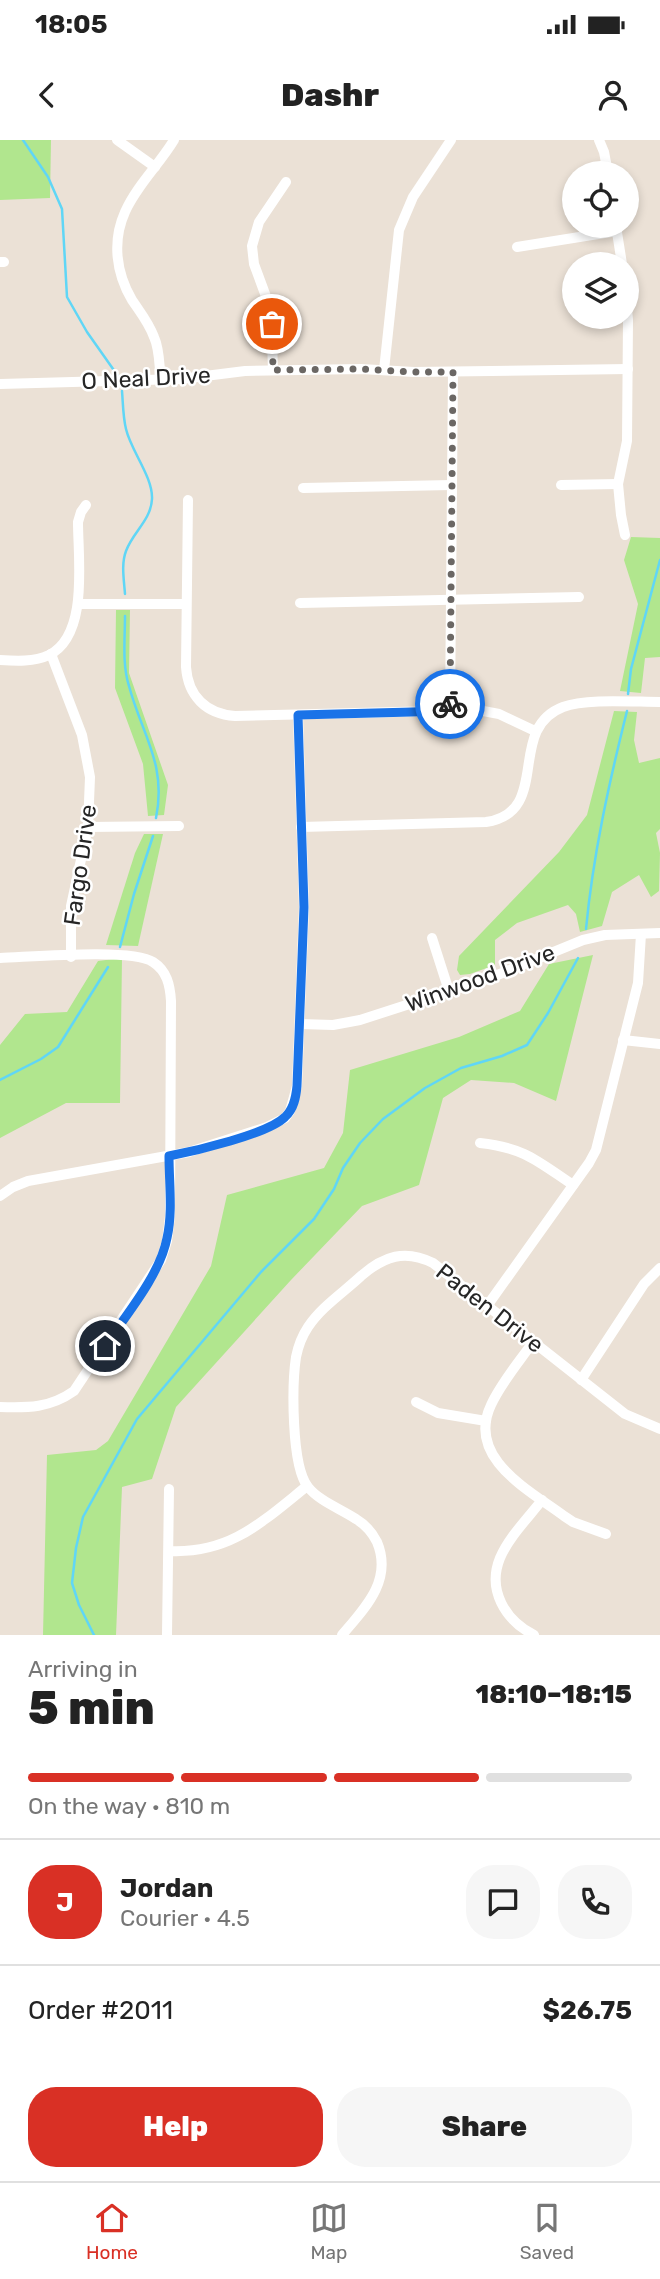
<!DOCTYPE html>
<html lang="en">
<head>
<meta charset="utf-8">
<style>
  :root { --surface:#fff; --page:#f6f6f6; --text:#222; --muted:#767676; --line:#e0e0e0; --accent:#d93025 }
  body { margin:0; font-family:Rubik,sans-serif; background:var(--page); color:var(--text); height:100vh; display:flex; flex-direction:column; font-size:26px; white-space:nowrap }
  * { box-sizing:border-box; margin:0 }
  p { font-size:23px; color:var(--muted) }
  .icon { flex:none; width:38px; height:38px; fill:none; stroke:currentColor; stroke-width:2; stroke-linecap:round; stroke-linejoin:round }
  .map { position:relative; height:1495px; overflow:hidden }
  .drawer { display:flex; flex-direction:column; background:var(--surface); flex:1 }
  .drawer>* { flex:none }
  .controls { position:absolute; left:562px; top:21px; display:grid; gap:14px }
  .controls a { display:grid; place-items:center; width:77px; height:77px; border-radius:50%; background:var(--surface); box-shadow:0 4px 10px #0003; font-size:35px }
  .pin { position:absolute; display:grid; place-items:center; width:60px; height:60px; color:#fff; margin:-30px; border:4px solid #fff; border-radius:50%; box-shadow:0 2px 7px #0007 }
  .courier { position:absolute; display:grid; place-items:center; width:70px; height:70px; margin:-35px; border:5px solid #1a73e8; border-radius:50%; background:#fff; color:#222; box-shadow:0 2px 9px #0007 }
  .head em { font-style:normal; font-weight:800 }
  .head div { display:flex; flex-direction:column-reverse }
  .head { display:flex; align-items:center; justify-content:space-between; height:119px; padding:0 28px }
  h1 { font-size:46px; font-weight:800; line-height:52px }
  .bar { display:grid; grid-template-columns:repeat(4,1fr); gap:10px 7px; align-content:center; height:84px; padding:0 28px }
  .bar i { height:9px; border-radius:5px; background:var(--line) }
  .bar .selected { background:var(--accent) }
  .bar p { grid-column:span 4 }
  .line { display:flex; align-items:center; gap:18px; padding:0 28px; border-top:2px solid var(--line) }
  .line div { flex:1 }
  .round { display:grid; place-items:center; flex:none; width:74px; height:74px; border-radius:28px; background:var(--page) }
  .action { display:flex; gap:14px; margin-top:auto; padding:14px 28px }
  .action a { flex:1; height:80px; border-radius:28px; background:var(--accent); color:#fff; font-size:28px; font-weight:800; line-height:80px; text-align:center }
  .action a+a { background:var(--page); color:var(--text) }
  .status { display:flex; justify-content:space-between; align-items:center; height:49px; padding:0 35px; background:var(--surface); direction:ltr }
  .status svg { height:19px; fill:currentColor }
  header { display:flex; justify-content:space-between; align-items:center; height:91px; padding:0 28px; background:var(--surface); font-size:32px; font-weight:800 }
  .dock { display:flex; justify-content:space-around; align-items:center; height:98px; border-top:2px solid var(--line); background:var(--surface); font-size:19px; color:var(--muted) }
  .dock a { display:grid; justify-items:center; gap:4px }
  .dock .selected { color:var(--accent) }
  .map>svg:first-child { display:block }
</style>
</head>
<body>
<div class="status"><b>18:05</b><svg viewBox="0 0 49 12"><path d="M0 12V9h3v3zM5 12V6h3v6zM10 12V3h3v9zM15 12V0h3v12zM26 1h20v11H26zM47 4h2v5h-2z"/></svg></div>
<header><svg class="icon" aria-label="back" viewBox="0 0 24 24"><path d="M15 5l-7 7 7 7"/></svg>Dashr<svg class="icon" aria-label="person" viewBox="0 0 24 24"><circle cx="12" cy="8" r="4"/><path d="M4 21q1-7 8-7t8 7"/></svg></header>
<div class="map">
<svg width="660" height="1495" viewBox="0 0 660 1495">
  <rect width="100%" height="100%" fill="#ebe1d6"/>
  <g fill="#b1e68e">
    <path d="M0,0H51L50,58L0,60Z"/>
    <path d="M631,397L660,398V517L645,518L641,553L620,551L638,464L624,420Z"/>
    <path d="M116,470H130L129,533L168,645L164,675L148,676L143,624L115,548Z"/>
    <path d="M614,571L637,572L634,600L639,623L660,618V689L656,693L660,713L659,751L651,757L639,735L612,752L602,786L580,792L576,774L568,765L517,783L495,800V825L470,834L460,835L457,830L459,816L559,712L587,675Z"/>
    <path d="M144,694H163L138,806L106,805L135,713Z"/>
    <path d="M593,815L556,961L514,943L471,940L443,958L419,1045L362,1066L291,1140L176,1267L152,1339L122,1347L116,1495H43L47,1315L96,1310L108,1301L211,1126L227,1055L324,1028L343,993L350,930L459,897L520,871L549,824Z"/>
    <path d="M122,818L120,963H66L0,998V905L25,874L67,872L98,821Z"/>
  </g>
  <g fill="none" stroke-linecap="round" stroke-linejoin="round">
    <g stroke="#60d6f6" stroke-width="2.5">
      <path d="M23,0L48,37L62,69L67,157L87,192L118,236"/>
      <path d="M122,251C123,263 123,277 126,289C131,311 153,337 152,359C151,380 133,392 126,411C121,424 124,440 125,454"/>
      <path d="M125,476C125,499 122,524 129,546C142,595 167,624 156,678"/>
      <path d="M628,554L631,529L660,420"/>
      <path d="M586,789C593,715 609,643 627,571"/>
      <path d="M120,807L134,754L153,696"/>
      <path d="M0,940L41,919L58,907L108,827"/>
      <path d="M94,1495L79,1465L72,1443L76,1408L83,1377L137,1279L261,1132L314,1079L334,1049L343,1028L360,1003L383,979L425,948L461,928L502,916L527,905L548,873L578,818"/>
    </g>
    <g stroke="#fff" stroke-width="10">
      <path d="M117,0L155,27"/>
      <path d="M599,0L604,12L608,33"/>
      <path d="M616,86L622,124"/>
      <path d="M517,107L617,91"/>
      <path d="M0,122H4"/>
      <path d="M273,230L271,170L254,124L252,106L259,82L286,42"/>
      <path d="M384,230L399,90L413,57L451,0"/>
      <path d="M161,240C159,226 160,210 154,197C149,183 140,172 132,160C116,133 112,101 125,72C137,45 159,25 174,0"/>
      <path d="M0,244L181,239L245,231L361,229L414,232L628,229"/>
      <path d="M561,345L618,344"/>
      <path d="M303,348L452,345"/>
      <path d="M188,360L186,527C188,556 206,574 235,576L478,570L499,574L535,591"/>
      <path d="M625,395L621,375L618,344L627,301L628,180L626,158"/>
      <path d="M300,463L579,457"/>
      <path d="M78,464H186"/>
      <path d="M51,514L82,595L90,637L88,687L71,766V817"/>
      <path d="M0,520C16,521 34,522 49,515C89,495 78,420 78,382L81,372L86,365"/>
      <path d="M450,571L453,232"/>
      <path d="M88,687L179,686"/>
      <path d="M301,687L486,682C553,672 505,589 563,567C586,558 634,562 660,562"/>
      <path d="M432,798L449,851"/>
      <path d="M0,818C31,817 132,808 153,822C167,831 170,845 171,861L170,1076L167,1101L161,1120L74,1251C50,1268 28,1268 0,1267"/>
      <path d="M300,884L333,885L360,880L490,838L583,800L605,795L660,793"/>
      <path d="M623,900L660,904"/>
      <path d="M480,1003C525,1008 537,1021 573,1045"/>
      <path d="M0,1056L13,1047L28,1041L189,1012L267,987L285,978L290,971L297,946L304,767L298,575"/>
      <path d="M487,1166L589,1023L596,1010L638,843L641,794"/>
      <path d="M533,1202C519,1222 501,1243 491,1265C466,1318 529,1350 564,1376L573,1382L606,1394"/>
      <path d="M581,1240L644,1144L660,1128"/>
      <path d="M416,1262L438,1273L486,1281"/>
      <path d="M169,1411C230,1414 262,1382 307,1346"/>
      <path d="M167,1495L169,1349"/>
      <path d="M342,1495C365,1468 393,1440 377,1402C372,1392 366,1385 356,1379C341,1369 319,1361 308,1347C291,1326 292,1244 296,1217C298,1207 302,1196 308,1187C321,1167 344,1152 361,1136C384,1116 405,1109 433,1123L625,1274L660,1289"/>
      <path d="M534,1495C505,1480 487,1450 500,1418C509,1397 528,1378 542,1360"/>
    </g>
  </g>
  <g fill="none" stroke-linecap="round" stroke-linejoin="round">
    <path stroke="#6b6764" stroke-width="7" stroke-dasharray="0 12.6" d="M272,184L273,230L361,229L414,232H453L450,564"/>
    <path stroke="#1a73e8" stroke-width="9" d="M105,1206C126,1175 160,1135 167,1098C173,1072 169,1043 169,1016C195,1011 268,994 285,977C294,969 296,957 297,946L304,767L298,575L450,571V564"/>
  </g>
  <g text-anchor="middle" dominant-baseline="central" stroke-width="5" stroke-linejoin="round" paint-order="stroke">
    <g font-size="23" fill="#262626" stroke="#fff">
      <text transform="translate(146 238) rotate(-3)">O Neal Drive</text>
      <text transform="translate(80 725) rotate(-82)">Fargo Drive</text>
      <text transform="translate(480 838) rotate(-20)">Winwood Drive</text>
      <text transform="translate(490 1168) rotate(38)">Paden Drive</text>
    </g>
  </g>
</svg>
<div class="controls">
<a><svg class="icon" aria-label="locate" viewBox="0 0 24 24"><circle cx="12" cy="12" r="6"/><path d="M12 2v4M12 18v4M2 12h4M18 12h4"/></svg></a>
<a><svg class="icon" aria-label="layers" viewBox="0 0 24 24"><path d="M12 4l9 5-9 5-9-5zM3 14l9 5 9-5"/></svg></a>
</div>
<div class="pin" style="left:272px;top:184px;background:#ea580c"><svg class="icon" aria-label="bag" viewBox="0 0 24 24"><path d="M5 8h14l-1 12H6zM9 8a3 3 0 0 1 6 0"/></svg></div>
<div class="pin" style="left:105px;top:1206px;background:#1f2937"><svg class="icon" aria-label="home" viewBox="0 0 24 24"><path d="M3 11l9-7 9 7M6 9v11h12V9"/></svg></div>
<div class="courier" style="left:450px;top:564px"><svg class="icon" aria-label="bike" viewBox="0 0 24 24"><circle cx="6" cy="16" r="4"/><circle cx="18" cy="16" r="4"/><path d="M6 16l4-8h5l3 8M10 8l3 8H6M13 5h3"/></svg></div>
</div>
<section class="drawer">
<div class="head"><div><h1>5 min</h1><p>Arriving in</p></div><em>18:10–18:15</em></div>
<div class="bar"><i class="selected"></i><i class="selected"></i><i class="selected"></i><i></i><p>On the way · 810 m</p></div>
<div class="line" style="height:126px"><b class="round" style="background:var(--accent);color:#fff">J</b><div><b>Jordan</b><p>Courier · 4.5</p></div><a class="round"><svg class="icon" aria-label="chat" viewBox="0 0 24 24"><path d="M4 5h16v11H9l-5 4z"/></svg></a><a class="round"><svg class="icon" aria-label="phone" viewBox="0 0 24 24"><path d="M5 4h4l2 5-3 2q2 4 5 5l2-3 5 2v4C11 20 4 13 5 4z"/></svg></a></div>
<div class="line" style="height:91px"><div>Order #2011</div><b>$26.75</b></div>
<div class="action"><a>Help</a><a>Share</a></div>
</section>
<nav class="dock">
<a class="selected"><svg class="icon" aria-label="home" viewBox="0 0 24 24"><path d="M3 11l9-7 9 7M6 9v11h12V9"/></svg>Home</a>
<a><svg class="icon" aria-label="map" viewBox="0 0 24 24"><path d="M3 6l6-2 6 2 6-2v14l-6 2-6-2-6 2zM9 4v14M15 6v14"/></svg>Map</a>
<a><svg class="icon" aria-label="saved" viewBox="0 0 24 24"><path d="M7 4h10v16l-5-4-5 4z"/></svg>Saved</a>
</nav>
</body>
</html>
